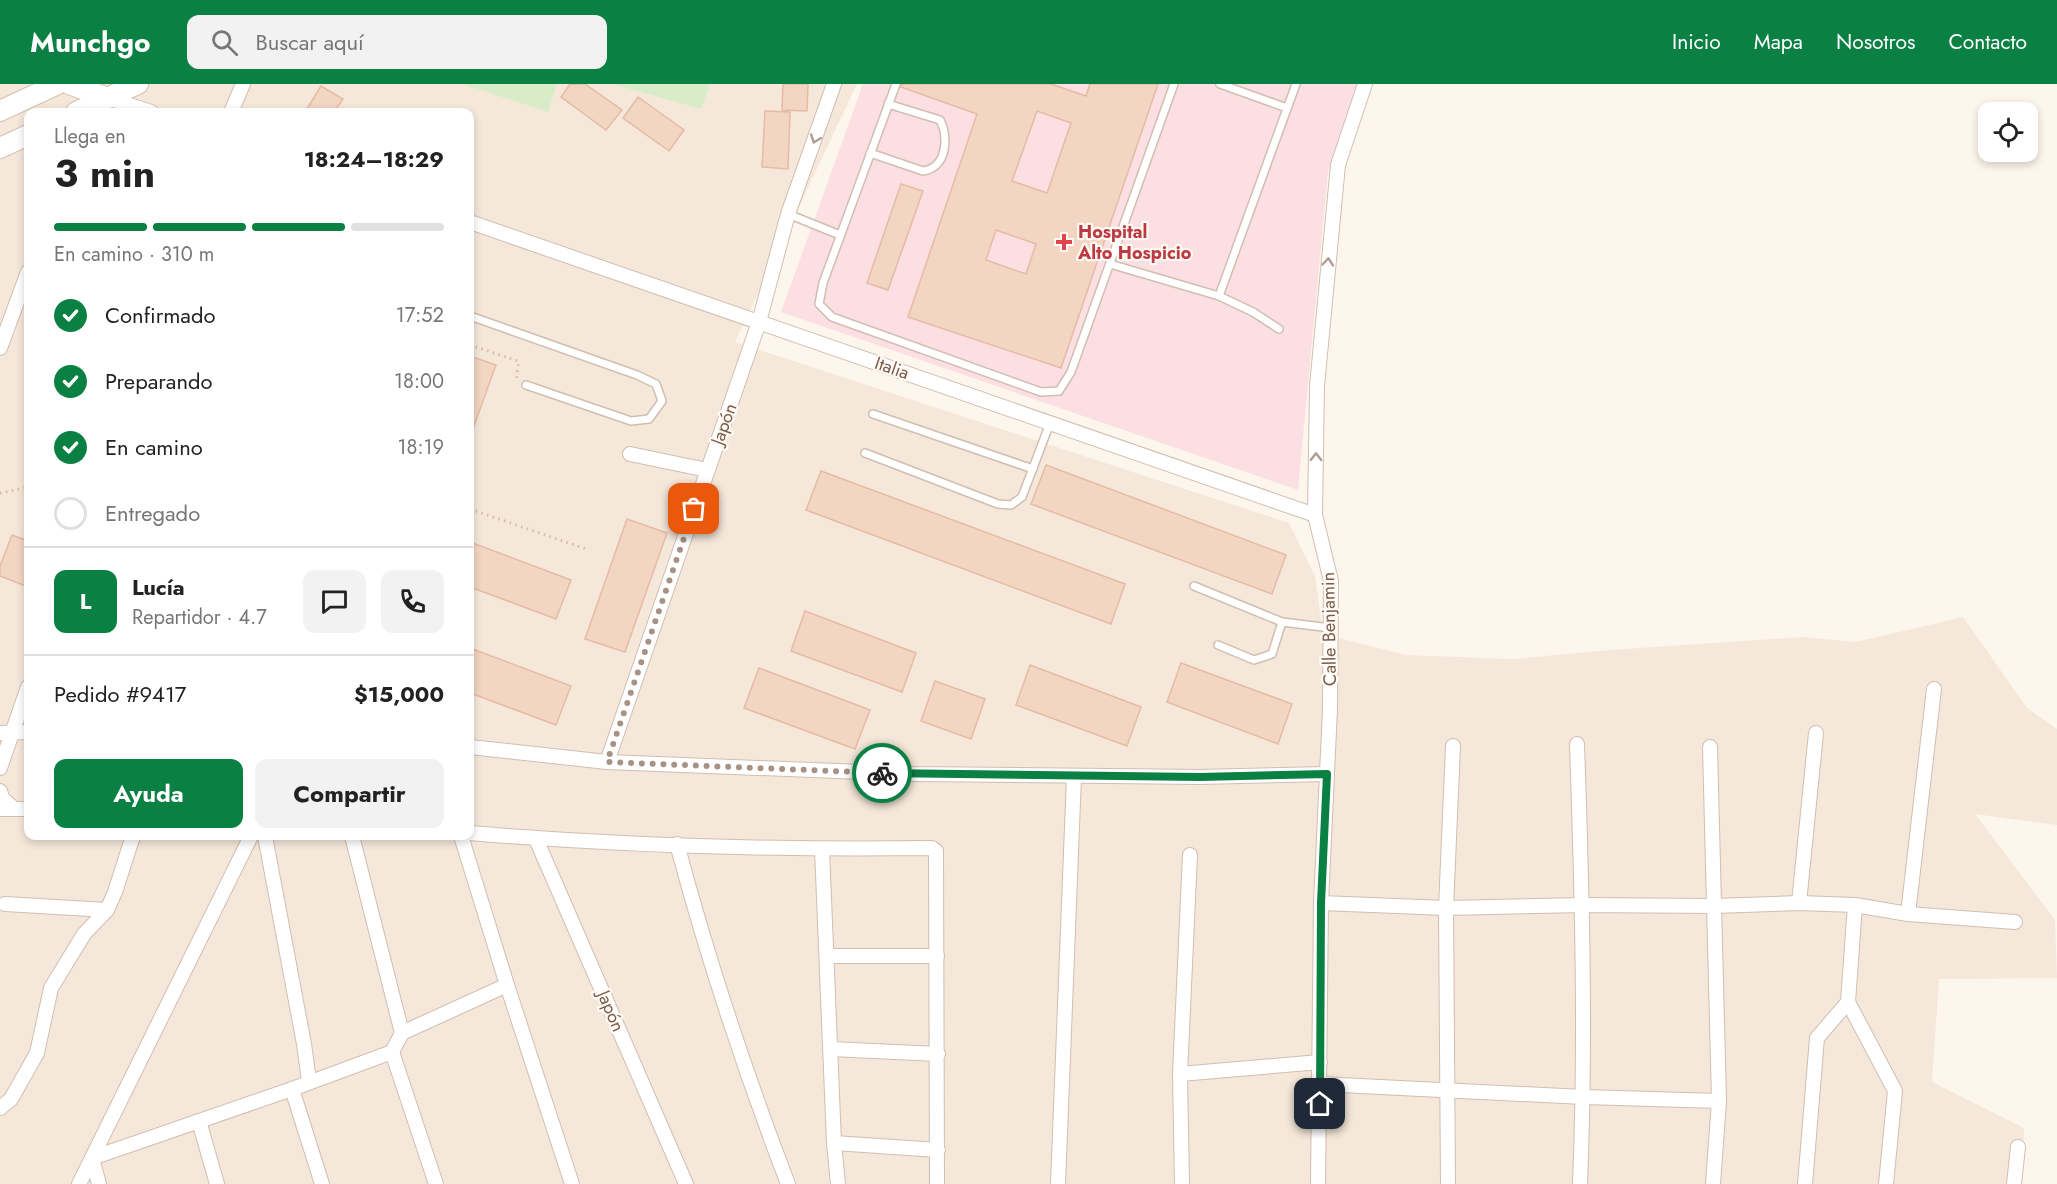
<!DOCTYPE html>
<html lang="es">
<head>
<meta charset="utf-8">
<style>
  :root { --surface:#fff; --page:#f2f2f2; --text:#222; --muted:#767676; --line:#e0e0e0; --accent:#0b8043 }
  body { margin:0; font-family:Jost,sans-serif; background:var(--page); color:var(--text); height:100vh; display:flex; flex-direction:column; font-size:22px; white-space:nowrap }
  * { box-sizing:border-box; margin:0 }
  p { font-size:20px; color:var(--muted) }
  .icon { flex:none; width:33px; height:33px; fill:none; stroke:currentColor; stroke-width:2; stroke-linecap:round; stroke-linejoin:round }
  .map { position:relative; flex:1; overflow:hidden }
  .drawer { position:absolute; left:24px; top:24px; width:450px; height:732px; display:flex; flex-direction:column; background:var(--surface); border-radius:12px; box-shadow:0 3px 9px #0003 }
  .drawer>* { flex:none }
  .buttons { position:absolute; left:1978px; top:18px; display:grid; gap:12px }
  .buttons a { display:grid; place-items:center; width:60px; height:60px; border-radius:12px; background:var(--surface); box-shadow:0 3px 9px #0003; font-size:30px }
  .pin { position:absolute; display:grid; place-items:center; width:51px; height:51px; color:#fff; margin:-26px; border-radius:12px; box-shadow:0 3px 9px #0006 }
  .courier { position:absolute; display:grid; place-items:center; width:60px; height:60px; margin:-30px; border:4px solid #0b8043; border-radius:50%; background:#fff; color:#222; box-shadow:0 2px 8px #0007 }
  .head em { font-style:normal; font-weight:700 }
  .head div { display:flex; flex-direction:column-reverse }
  .head { display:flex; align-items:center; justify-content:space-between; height:102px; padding:0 30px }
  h1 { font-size:39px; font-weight:700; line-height:45px }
  .bar { display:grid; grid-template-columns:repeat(4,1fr); gap:9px 6px; align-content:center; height:72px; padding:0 30px }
  .bar i { height:8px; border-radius:4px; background:var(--line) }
  .bar .selected { background:var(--accent) }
  .bar p { grid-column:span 4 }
  .line { display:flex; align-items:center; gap:15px; padding:0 30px; border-top:2px solid var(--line) }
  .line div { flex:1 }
  .round { display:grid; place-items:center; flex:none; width:63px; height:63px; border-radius:12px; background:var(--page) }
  ol { padding:0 30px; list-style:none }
  li { display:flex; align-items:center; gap:18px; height:66px }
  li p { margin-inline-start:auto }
  li .icon { padding:6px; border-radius:50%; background:var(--accent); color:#fff; stroke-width:4 }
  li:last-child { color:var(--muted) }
  li i { width:33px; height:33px; border:3px solid var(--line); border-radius:50% }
  .cta { display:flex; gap:12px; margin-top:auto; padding:12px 30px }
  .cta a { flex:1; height:69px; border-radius:12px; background:var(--accent); color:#fff; font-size:24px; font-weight:700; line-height:69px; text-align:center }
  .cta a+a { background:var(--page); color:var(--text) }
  header { display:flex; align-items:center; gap:36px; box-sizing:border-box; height:84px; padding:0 30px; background:var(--accent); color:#fff }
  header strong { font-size:28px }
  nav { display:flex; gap:33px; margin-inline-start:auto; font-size:21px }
  .search { width:420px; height:54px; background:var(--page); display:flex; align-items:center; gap:15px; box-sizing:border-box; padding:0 21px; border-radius:12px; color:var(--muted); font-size:22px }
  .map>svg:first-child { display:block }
</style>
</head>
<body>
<header>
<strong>Munchgo</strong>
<div class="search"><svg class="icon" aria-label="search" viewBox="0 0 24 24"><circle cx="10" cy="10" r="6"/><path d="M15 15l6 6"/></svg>Buscar aquí</div>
<nav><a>Inicio</a><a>Mapa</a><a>Nosotros</a><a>Contacto</a></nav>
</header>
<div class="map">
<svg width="2057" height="1100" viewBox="0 0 2057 1100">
  <rect width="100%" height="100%" fill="#fdf6ec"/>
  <path fill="#f5e8da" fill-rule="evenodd" d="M0,0H857L735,258L1289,439L1315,492L1323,550L1406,571L1513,575L1610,566L1804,553L1856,558L1963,533L2027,624L2057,645V741L1975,730L2055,836L2057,894L1939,895L1932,998L2024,1044L2022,1100H0ZM28,28H470V752H28Z"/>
  <path fill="#fbdfe3" d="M863,0H1357L1328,87L1298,406L781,228Z"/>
  <g fill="#d8ecc9">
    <path d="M463,0H557L548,28Z"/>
    <path d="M613,0H710L701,25Z"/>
  </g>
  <g fill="#f3d5c3" stroke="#e6bba3" stroke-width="1.5" fill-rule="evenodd">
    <path d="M570,0H585L622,26L606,46L561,13Z"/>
    <path d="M783,0H808L807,27L782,26Z"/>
    <path d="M902,0H1051L1086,12L1090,0H1158L1061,284L908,233L977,30L901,3ZM1037,27L1071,39L1047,109L1012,97ZM996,146L1036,160L1026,190L986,176Z"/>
    <path d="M321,2L343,15L334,28H305Z"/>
    <path d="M638,13L684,46L669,67L623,34Z"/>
    <path d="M765,27L790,28L788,85L762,83Z"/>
    <path d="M901,100L923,107L888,206L867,199Z"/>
    <path d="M470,272L496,281L471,350H470Z"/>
    <path d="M1046,381L1286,471L1272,510L1031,420Z"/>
    <path d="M821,387L1125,500L1111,540L806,426Z"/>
    <path d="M627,435L667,449L625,568L585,555Z"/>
    <path d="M12,451L28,457V503L0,492V482Z"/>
    <path d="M470,458L571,496L556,535L470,503Z"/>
    <path d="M805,527L916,569L902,608L791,567Z"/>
    <path d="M470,564L571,602L556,641L470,609Z"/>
    <path d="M1181,579L1292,620L1278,660L1167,618Z"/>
    <path d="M1030,581L1141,623L1127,662L1016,621Z"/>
    <path d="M759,584L870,626L855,665L744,624Z"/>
    <path d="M935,597L985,615L971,655L921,637Z"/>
  </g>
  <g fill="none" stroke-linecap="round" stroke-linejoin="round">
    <g stroke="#d1beb0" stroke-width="10">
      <g id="lane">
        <path d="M896,0L823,199L819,220L832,233L1041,308L1059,307L1071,288L1174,0"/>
        <path d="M1220,0L1287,24"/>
        <path d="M870,69L923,87C947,84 949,53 940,36L888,20"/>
        <path d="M788,130L840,151"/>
        <path d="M1110,180L1219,212L1253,228L1279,245"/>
        <path d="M1219,212L1296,0"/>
        <path d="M470,232L637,291L656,300L662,317L649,335L631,337L526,301"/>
        <path d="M873,330L1033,385"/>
        <path d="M865,369L998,420L1011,421L1022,413L1050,339"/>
        <path d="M1194,502L1282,538L1331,544"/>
        <path d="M1218,561L1254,576L1272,570L1282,538"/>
      </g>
    </g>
    <g stroke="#d1beb0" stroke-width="16">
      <g id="street">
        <path d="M108,14L151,28"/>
        <path d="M231,28L243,0"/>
        <path d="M470,138L1315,431"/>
        <path d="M0,264L28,188"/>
        <path d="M630,370L707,386"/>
        <path d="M0,649L28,648"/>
        <path d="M1577,660C1582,807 1586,953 1580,1100"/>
        <path d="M470,663L607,678L913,690L1199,693L1327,690"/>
        <path d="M1710,663L1719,1017L1713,1100"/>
        <path d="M607,678L759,238L788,130L834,0"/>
        <path d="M0,684L28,603"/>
        <path d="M0,707L2,714L13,724"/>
        <path d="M0,725H28"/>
        <path d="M470,749C623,762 778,766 932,764L936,767L937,1100"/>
        <path d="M265,752L304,960L309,997"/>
        <path d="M352,752L402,949"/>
        <path d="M461,752L507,901L572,1100"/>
        <path d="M536,755L686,1100"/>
        <path d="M677,760C708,876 745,988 788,1100"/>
        <path d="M822,765L834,1059L838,1100"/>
        <path d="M1321,819L1446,824L1583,821L1714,822L1799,819L1855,821L1908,830L2015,838"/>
        <path d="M1799,819L1816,649"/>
        <path d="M5,820L107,826"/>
        <path d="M1908,830L1934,605"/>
        <path d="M827,872H937"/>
        <path d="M1848,918L1895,1007L1886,1100"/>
        <path d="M831,965L938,970"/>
        <path d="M392,968L436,1100"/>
        <path d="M1180,990L1320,978"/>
        <path d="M1320,1000L1584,1013L1719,1017"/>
        <path d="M292,1005L322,1100"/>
        <path d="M0,1024L11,1015L37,969L51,904L84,850L107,826L115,808L133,752"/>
        <path d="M199,1037L217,1100"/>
        <path d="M834,1059L938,1066"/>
        <path d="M79,1100L251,752"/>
        <path d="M99,1100L92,1074L292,1005L392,968L402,949L507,901"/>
        <path d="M1058,1100L1074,692"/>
        <path d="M1182,1100L1180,990L1190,771"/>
        <path d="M1318,1100L1321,819L1330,625L1331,497L1315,431L1317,302L1338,81L1365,0"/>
        <path d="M1448,1100L1446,824L1453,662"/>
        <path d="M1805,1100L1817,954L1848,918L1855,821"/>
        <path d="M2014,1100L2018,1063"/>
      </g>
    </g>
    <g stroke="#d6c0b0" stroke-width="22">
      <g id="secondary">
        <path d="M69,0L108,14"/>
        <path d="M0,27L58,0"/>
        <path d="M76,28L138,0"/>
        <path d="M0,64L28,51"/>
      </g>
    </g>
    <g stroke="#d9b8a5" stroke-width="3" stroke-dasharray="1.5 4.5" stroke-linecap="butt">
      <path d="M470,261L518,277C519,284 516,290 517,295"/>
      <path d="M0,409L25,404"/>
      <path d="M470,425L589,466"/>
    </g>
    <use href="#lane" stroke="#fff" stroke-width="7"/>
    <use href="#street" stroke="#fff" stroke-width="14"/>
    <use href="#secondary" stroke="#fff" stroke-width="20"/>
  </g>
  <defs><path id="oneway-chevron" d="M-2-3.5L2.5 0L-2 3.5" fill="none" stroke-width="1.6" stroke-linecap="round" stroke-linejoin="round" transform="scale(1.5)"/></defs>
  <g stroke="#af9d94">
    <use href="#oneway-chevron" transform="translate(815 55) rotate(110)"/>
    <use href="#oneway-chevron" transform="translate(1328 178) rotate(-85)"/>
    <use href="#oneway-chevron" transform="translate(1316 373) rotate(-89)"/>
  </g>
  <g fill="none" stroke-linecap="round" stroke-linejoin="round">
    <path stroke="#a89285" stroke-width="6" stroke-dasharray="0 10.8" d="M694,425L607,678L882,689"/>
    <path stroke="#0b8043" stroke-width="8" d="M882,689L1200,693L1327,690L1321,819L1320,1020"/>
  </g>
  <path fill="#e0444e" stroke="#fffaf3" stroke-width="2" d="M1061 149h6v6h6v6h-6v6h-6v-6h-6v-6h6z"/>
  <g text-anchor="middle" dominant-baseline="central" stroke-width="4.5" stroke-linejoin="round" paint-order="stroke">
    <g font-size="18" font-weight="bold" fill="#be3a42" stroke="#fffaf3" text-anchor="start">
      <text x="1078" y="148">Hospital<tspan x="1078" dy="21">Alto Hospicio</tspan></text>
    </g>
    <g font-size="18" fill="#7a5c4d" stroke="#fffaf3">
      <text transform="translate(892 284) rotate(19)">Italia</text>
      <text transform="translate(724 340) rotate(-70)">Japón</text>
      <text transform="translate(1329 545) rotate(-91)">Calle Benjamin</text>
      <text transform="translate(611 927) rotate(67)">Japón</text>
    </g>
  </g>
</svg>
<div class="buttons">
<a><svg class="icon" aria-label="locate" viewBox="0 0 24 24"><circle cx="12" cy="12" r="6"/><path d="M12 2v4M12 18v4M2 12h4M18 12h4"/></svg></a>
</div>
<div class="pin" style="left:694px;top:425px;background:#ea580c"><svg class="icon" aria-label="bag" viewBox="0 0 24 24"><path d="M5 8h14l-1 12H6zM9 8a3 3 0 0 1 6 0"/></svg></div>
<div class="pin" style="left:1320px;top:1020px;background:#1f2937"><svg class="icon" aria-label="home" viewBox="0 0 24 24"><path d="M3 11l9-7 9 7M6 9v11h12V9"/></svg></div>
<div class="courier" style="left:882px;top:689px"><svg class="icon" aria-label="bike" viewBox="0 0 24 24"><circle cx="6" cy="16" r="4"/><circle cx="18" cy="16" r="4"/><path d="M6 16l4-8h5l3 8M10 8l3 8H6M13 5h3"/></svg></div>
<section class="drawer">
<div class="head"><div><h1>3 min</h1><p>Llega en</p></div><em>18:24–18:29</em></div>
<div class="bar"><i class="selected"></i><i class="selected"></i><i class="selected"></i><i></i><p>En camino · 310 m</p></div>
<ol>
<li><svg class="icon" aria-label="check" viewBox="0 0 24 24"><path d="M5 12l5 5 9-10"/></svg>Confirmado<p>17:52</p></li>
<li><svg class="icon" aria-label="check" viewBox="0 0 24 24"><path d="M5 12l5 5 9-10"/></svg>Preparando<p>18:00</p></li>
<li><svg class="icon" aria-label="check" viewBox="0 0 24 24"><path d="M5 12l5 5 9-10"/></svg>En camino<p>18:19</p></li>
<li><i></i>Entregado</li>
</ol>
<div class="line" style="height:108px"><b class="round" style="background:var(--accent);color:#fff">L</b><div><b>Lucía</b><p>Repartidor · 4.7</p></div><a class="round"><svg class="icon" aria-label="chat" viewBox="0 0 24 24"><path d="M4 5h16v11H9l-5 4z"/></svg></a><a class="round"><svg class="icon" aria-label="phone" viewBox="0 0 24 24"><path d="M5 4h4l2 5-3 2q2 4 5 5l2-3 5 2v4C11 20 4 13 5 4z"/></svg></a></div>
<div class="line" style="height:78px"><div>Pedido #9417</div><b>$15,000</b></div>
<div class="cta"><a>Ayuda</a><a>Compartir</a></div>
</section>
</div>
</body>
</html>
